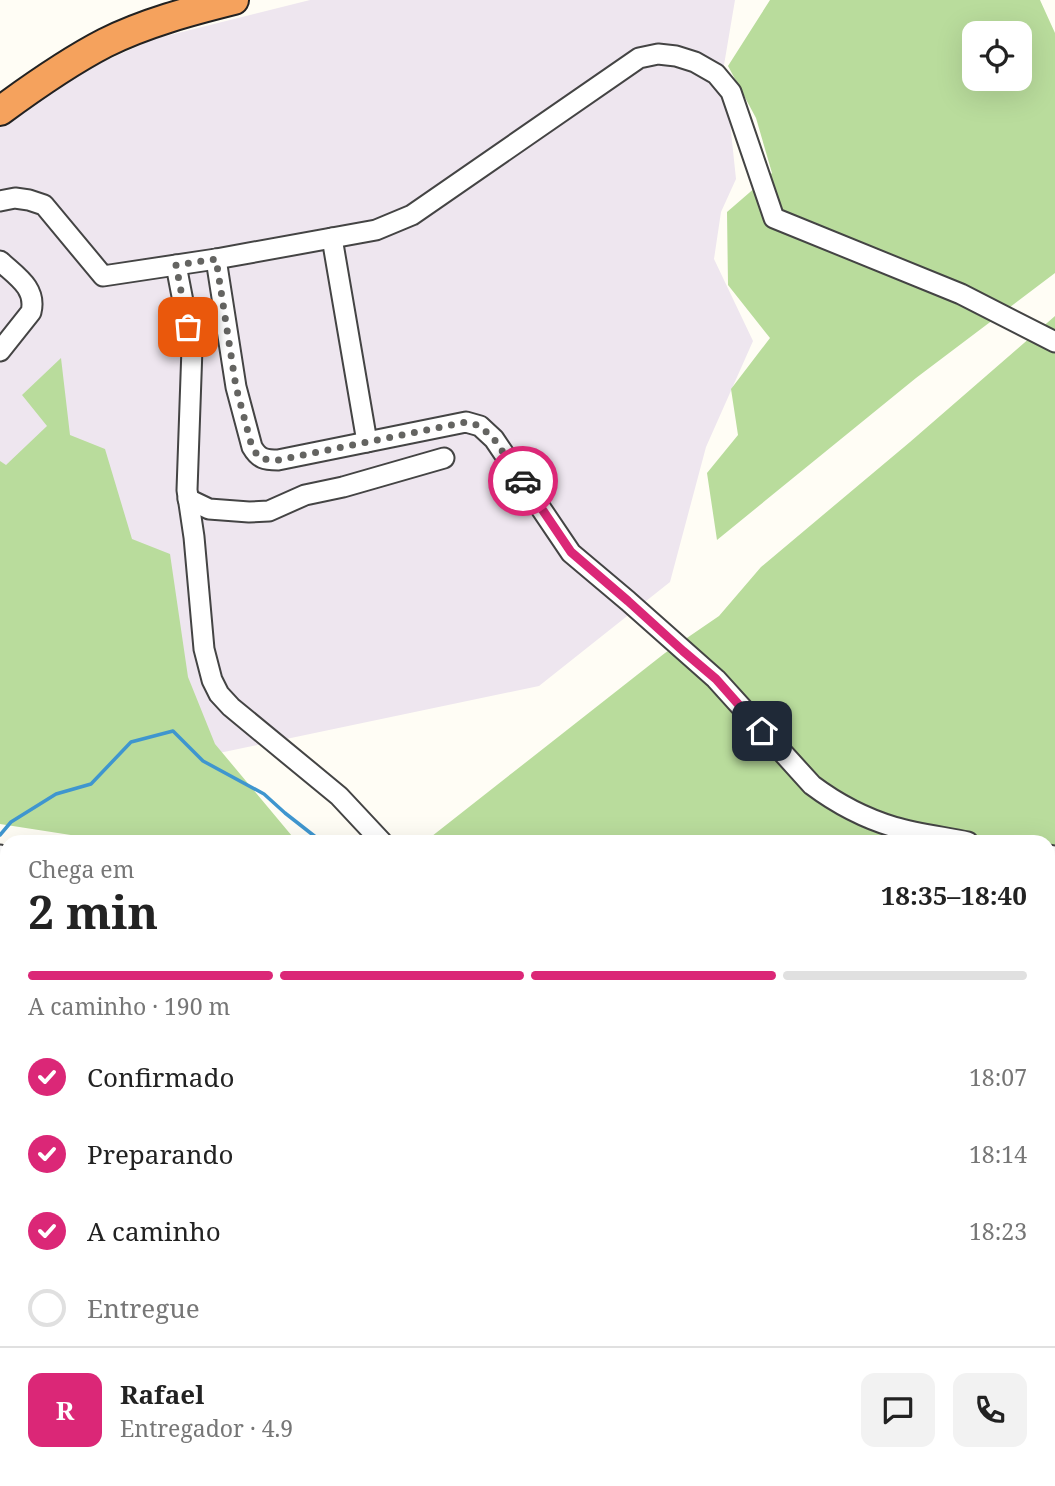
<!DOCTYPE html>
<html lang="pt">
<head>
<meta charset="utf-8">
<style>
  :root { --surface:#fff; --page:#f2f2f2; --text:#222; --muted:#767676; --line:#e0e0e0; --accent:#db2777 }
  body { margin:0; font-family:"Noto Serif",serif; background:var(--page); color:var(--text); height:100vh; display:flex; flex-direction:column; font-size:26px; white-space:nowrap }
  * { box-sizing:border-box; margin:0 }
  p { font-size:23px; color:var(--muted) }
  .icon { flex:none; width:38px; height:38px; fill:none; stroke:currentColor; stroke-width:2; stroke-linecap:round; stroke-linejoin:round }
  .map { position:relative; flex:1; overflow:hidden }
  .panel { position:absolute; left:0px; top:835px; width:1055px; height:653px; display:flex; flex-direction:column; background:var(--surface); border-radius:21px 21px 0 0; box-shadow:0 7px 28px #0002 }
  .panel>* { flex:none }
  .fabs { position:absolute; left:962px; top:21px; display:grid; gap:14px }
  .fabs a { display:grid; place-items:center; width:70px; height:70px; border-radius:14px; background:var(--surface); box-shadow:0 7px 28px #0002; font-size:35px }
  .pin { position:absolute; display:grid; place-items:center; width:60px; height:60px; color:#fff; margin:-30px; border-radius:14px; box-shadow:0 4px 10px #0006 }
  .courier { position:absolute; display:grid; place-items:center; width:70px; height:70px; margin:-35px; border:5px solid #db2777; border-radius:50%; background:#fff; color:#222; box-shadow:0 2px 9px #0007 }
  .head em { font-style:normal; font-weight:700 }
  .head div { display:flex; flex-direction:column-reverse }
  .head { display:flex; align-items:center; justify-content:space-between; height:119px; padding:0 28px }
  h1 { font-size:46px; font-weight:700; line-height:52px }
  .bar { display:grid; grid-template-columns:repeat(4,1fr); gap:10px 7px; align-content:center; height:84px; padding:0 28px }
  .bar i { height:9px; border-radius:5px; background:var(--line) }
  .bar .active { background:var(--accent) }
  .bar p { grid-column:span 4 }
  .line { display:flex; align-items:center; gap:18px; padding:0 28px; border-top:2px solid var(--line) }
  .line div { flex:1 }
  .round { display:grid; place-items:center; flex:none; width:74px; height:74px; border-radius:14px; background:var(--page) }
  ol { padding:0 28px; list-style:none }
  li { display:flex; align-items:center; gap:21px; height:77px }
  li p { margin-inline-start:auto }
  li .icon { padding:7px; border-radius:50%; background:var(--accent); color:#fff; stroke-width:4 }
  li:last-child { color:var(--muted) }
  li i { width:38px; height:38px; border:4px solid var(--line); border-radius:50% }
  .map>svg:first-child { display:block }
</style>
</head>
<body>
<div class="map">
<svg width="1055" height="1486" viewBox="0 0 1055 1486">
  <rect width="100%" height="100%" fill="#fffdf5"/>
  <path fill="#eee6ef" d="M310,0H735L724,65L736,179L721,212L714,259L753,341L706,447L670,582L539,686L0,799V127L27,105L87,69L154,39Z"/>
  <g fill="#b9dc9c" fill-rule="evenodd">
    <path d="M770,0H1040L1055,33V273L916,378L717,540L707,473L738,435L731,389L770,338L728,285L727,212L772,173L756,118L728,66ZM975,33H1020V79H975Z"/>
    <path d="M1055,316V1092L1048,1087V842H431L427,840L665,653L719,616L761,567L910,442Z"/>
    <path d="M61,358L70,435L105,449L132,539L170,554L188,677L215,744L297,842H96L90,838L0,824V461L6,465L47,426L22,395Z"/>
    <path d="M0,894L7,904V1134L0,1139Z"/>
    <path d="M7,1177V1480L75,1481L74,1486H0V1183Z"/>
    <path d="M1048,1242L1055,1246V1486H766L764,1481L1048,1480Z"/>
  </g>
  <path fill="#b9e0f7" stroke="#3f96cf" stroke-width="2" d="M1048,1147L1055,1149V1246L1048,1242Z"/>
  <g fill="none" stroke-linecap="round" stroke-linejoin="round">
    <path stroke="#3f96cf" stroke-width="3.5" d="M0,835L11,822L56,794L91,784L131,742L173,731L203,761L264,794L285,813L322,842"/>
    <g stroke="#444" stroke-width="23">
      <g id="minor">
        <path d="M0,201L15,198L29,200L44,205L103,276L216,259L376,230L412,215L639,58L658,54L676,56L695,62L716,74L731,92L774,218L961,294L1055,342"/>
        <path d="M332,238L367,442"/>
        <path d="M216,259L236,387L252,447C259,459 265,460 278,460L466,422L480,426L494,439L571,553L628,601L716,679L812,785C836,803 864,818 894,827C918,834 944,837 968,842"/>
        <path d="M0,261C16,276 37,288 31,312L0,351"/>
        <path d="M176,265L192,348L187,490L194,537L204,649L212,680L219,694L231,707L339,796L382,842"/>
        <path d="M188,499L209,509L249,512L269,511L305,495L343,487L444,458"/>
        <path d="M0,855L7,866"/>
        <path d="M1048,855L1055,856"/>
        <path d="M1048,1062L1055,1063"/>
        <path d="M1048,1106L1055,1110"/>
        <path d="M0,1327L7,1320"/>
        <path d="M0,1373L4,1388L7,1392"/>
        <path d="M191,1480L195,1486"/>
        <path d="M358,1480L359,1486"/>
        <path d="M554,1480L558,1486"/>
      </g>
    </g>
    <g stroke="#222" stroke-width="32">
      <path id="highway" d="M0,111C34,86 68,62 105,43C145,23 190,11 234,0"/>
    </g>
    <use href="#minor" stroke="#fff" stroke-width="19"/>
    <use href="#highway" stroke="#f5a25d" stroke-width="28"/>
  </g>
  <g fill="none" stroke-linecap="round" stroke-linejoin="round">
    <path stroke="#646461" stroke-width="7" stroke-dasharray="0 12.6" d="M188,327L176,265L216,259L236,387L252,447L258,456L262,459L278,460L466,422L480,426L494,439L523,481"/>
    <path stroke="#db2777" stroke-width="9" d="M523,481L571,552L628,601L683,651L716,679L762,731"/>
  </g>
</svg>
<div class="fabs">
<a><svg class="icon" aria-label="locate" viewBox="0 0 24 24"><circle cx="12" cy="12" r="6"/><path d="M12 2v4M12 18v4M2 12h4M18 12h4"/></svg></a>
</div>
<div class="pin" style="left:188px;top:327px;background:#ea580c"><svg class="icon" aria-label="bag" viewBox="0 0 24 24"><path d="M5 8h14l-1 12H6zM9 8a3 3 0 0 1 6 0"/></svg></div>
<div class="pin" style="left:762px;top:731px;background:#1f2937"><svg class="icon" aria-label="home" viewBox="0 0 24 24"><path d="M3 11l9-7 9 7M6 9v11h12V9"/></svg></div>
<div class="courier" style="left:523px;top:481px"><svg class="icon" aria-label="car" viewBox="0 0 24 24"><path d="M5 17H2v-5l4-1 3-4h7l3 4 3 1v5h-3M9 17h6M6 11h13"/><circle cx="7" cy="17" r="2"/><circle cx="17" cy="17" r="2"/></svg></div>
<section class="panel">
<div class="head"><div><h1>2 min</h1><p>Chega em</p></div><em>18:35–18:40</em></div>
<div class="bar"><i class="active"></i><i class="active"></i><i class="active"></i><i></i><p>A caminho · 190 m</p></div>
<ol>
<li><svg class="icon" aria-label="check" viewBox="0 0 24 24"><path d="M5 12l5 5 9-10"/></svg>Confirmado<p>18:07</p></li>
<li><svg class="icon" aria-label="check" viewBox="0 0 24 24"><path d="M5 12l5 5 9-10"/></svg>Preparando<p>18:14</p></li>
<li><svg class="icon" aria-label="check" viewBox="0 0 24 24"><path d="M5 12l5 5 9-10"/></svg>A caminho<p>18:23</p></li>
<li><i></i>Entregue</li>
</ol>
<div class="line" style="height:126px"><b class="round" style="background:var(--accent);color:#fff">R</b><div><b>Rafael</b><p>Entregador · 4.9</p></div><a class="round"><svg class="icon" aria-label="chat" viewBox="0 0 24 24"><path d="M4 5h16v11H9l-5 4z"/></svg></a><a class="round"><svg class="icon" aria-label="phone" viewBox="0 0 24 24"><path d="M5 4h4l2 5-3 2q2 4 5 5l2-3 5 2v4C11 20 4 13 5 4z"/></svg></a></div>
</section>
</div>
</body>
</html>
